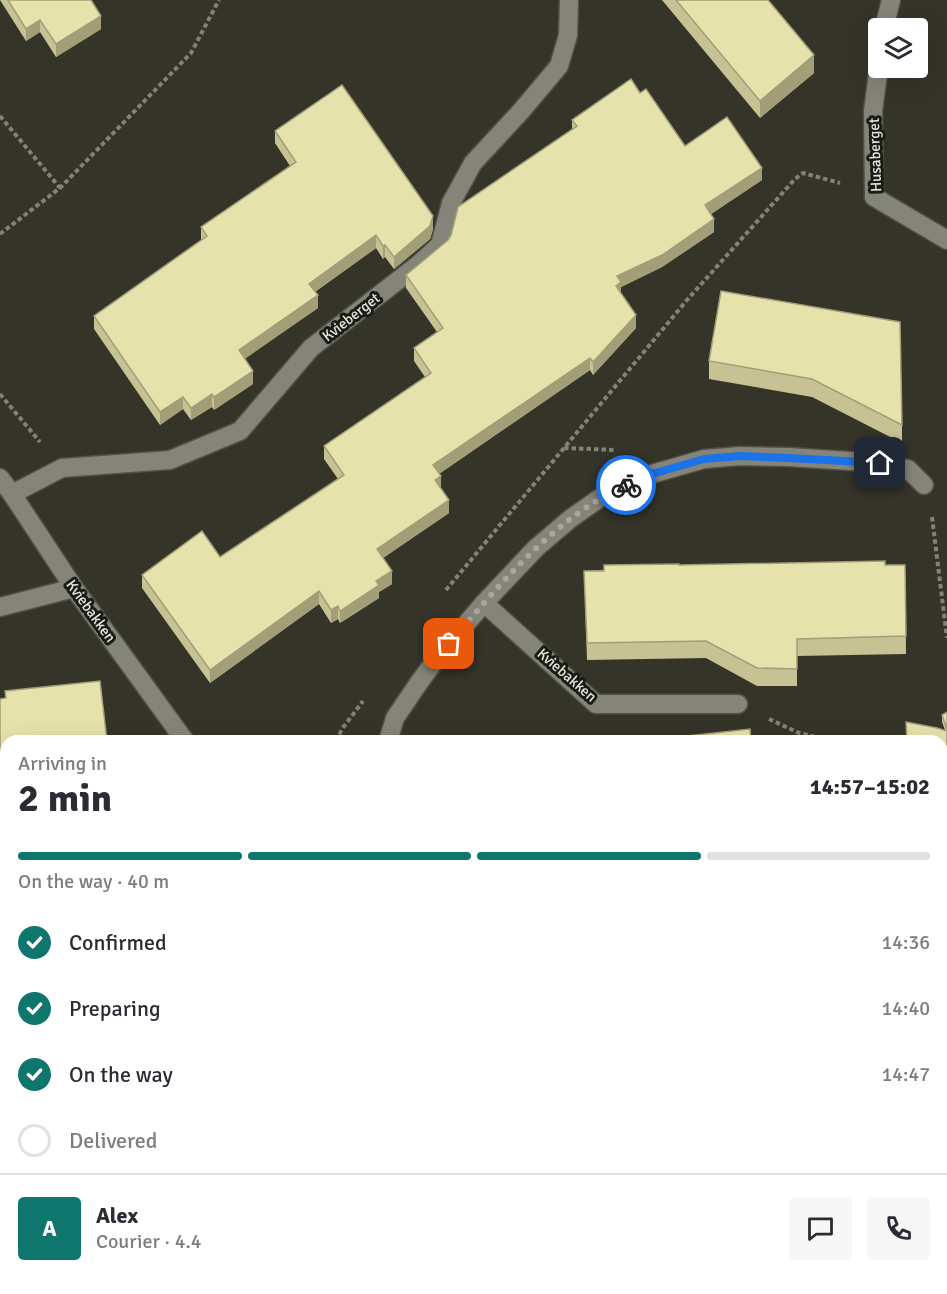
<!DOCTYPE html>
<html lang="en">
<head>
<meta charset="utf-8">
<style>
  :root { --surface:#fff; --page:#f7f7f7; --text:#2b2b33; --muted:#7c7c81; --line:#e1e1e2; --accent:#0f766e }
  body { margin:0; font-family:Signika,sans-serif; background:var(--page); color:var(--text); height:100vh; display:flex; flex-direction:column; font-size:22px; white-space:nowrap }
  * { box-sizing:border-box; margin:0 }
  p { font-size:20px; color:var(--muted) }
  .icon { flex:none; width:33px; height:33px; fill:none; stroke:currentColor; stroke-width:2; stroke-linecap:round; stroke-linejoin:round }
  .map { position:relative; flex:1; overflow:hidden }
  .panel { position:absolute; left:0px; top:735px; width:948px; height:560px; display:flex; flex-direction:column; background:var(--surface); border-radius:18px 18px 0 0; box-shadow:0 6px 24px #0002 }
  .panel>* { flex:none }
  .buttons { position:absolute; left:868px; top:18px; display:grid; gap:12px }
  .buttons a { display:grid; place-items:center; width:60px; height:60px; border-radius:6px; background:var(--surface); box-shadow:0 6px 24px #0002; font-size:30px }
  .pin { position:absolute; display:grid; place-items:center; width:51px; height:51px; color:#fff; margin:-26px; border-radius:12px; box-shadow:0 3px 9px #0006 }
  .courier { position:absolute; display:grid; place-items:center; width:60px; height:60px; margin:-30px; border:4px solid #1a73e8; border-radius:50%; background:#fff; color:#222; box-shadow:0 2px 8px #0007 }
  .head em { font-style:normal; font-weight:700 }
  .head div { display:flex; flex-direction:column-reverse }
  .head { display:flex; align-items:center; justify-content:space-between; height:102px; padding:0 18px }
  h1 { font-size:39px; font-weight:700; line-height:45px }
  .bar { display:grid; grid-template-columns:repeat(4,1fr); gap:9px 6px; align-content:center; height:72px; padding:0 18px }
  .bar i { height:8px; border-radius:4px; background:var(--line) }
  .bar .current { background:var(--accent) }
  .bar p { grid-column:span 4 }
  .line { display:flex; align-items:center; gap:15px; padding:0 18px; border-top:2px solid var(--line) }
  .line div { flex:1 }
  .round { display:grid; place-items:center; flex:none; width:63px; height:63px; border-radius:6px; background:var(--page) }
  ol { padding:0 18px; list-style:none }
  li { display:flex; align-items:center; gap:18px; height:66px }
  li p { margin-inline-start:auto }
  li .icon { padding:6px; border-radius:50%; background:var(--accent); color:#fff; stroke-width:4 }
  li:last-child { color:var(--muted) }
  li i { width:33px; height:33px; border:3px solid var(--line); border-radius:50% }
  .map>svg:first-child { display:block }
</style>
</head>
<body>
<div class="map">
<svg width="947" height="1294" viewBox="0 0 947 1294">
  <rect width="100%" height="100%" fill="#353429"/>
  <g fill="none" stroke-linecap="round" stroke-linejoin="round">
    <g stroke="#515046" stroke-width="21">
      <g id="minor">
        <path d="M884,28L891,0"/>
        <path d="M879,66L873,111L874,197L947,240"/>
        <path d="M0,478L12,494L74,588L185,741"/>
        <path d="M12,494L62,468L170,460L240,431L311,348L419,264L440,245L451,203L473,163L522,110L559,66L568,35L569,0"/>
        <path d="M484,603L596,704H738"/>
        <path d="M0,607L74,588"/>
        <path d="M388,741L395,718L418,684L437,658L484,603L536,548L570,519L604,495L645,476L704,459L740,456L789,457L880,463L908,469L924,485"/>
        <path d="M942,1215L947,1214"/>
        <path d="M319,1288L322,1294"/>
        <path d="M722,1294L736,1288"/>
      </g>
    </g>
    <g stroke="#838279" stroke-width="4" stroke-dasharray="4.5 3" stroke-linecap="butt">
      <path d="M0,116L60,188"/>
      <path d="M0,234L60,188L191,53L219,0"/>
      <path d="M0,394L40,442"/>
      <path d="M564,448L616,450"/>
      <path d="M932,517L947,638"/>
      <path d="M446,590L687,300L795,179L803,173L840,183"/>
      <path d="M769,719L799,733L833,741"/>
      <path d="M336,741L342,729L363,701"/>
      <path d="M942,923L947,922"/>
      <path d="M942,1276L947,1275"/>
      <path d="M179,1288V1294"/>
      <path d="M895,1294L910,1288"/>
    </g>
    <use href="#minor" stroke="#858478" stroke-width="18"/>
  </g>
  <g fill="#c6c294">
    <path d="M0,0H91L101,29L56,57L40,32L26,41Z"/>
    <path d="M662,0H768L814,73L760,118Z"/>
    <path d="M640,93L685,146L762,180L711,214L714,232L662,267L621,287V293L636,328L593,375L590,370L439,474L441,489L449,513L383,558L392,584L379,592V598L340,623L338,619L331,623L319,604L210,683L142,588V575L220,557L338,479L324,459V446L425,377L414,361V348L437,332L406,288V275L448,240L572,129V120Z"/>
    <path d="M275,131L433,229L430,239L394,269L385,257L383,259L376,248L315,292L318,308L245,358L253,384L214,410L212,407L191,420L183,409L160,425L94,329V316L201,241V227L290,166L275,143Z"/>
    <path d="M721,291L902,425V443L812,397L709,379V361Z"/>
    <path d="M679,565H905L906,654L797,656V686H757L706,658L587,660L584,571Z"/>
    <path d="M100,681L6,741V792L0,793V699L5,698V691Z"/>
    <path d="M947,712V780L942,778V741L945,730L942,722V715Z"/>
    <path d="M6,1013V1098L0,1099V1014Z"/>
    <path d="M947,1052V1149H942V1054Z"/>
    <path d="M373,1288H409L393,1294H375Z"/>
  </g>
  <g fill="#a19e78">
    <path d="M101,16V29L56,57V44Z"/>
    <path d="M40,20V32L26,41V29Z"/>
    <path d="M814,55V73L760,118V101Z"/>
    <path d="M762,168V180L705,218V205Z"/>
    <path d="M433,216V229L430,239L394,269V257Z"/>
    <path d="M714,219V232L662,267L621,287V295L616,298L617,276Z"/>
    <path d="M376,235V248L309,296V284Z"/>
    <path d="M385,245V257L383,259V246Z"/>
    <path d="M318,295V308L239,363V350Z"/>
    <path d="M636,315V328L593,375V362Z"/>
    <path d="M590,358V370L433,478V465Z"/>
    <path d="M253,371V384L214,410V397Z"/>
    <path d="M212,394V407L191,420V408Z"/>
    <path d="M183,397V409L160,425V412Z"/>
    <path d="M441,476V489L435,480Z"/>
    <path d="M449,500V513L377,562V549Z"/>
    <path d="M392,571V584L379,592V598L340,623V611L376,581Z"/>
    <path d="M319,591V604L210,683V670Z"/>
    <path d="M338,606V619L331,623V610Z"/>
    <path d="M377,1288H409L393,1294H377Z"/>
  </g>
  <g fill="#e6e2ac" stroke="#a19e78" stroke-width="1.5">
    <path d="M8,0H91L101,16L56,44L40,20L26,29Z"/>
    <path d="M676,0H768L814,55L760,101Z"/>
    <path d="M631,79L640,93L646,89L685,146L727,117L762,168L705,205L714,219L662,255L617,276L621,282L616,286L636,315L593,362L590,358L433,465L441,476L435,480L449,500L377,549L392,571L376,581L379,585L340,611L338,606L331,610L319,591L210,670L142,575L202,531L220,557L344,475L324,446L431,373L414,348L443,328L406,275L448,240L451,235L458,207L577,126L572,120Z"/>
    <path d="M342,85L433,216L430,226L394,257L385,245L383,246L376,235L309,284L318,295L239,350L253,371L214,397L212,394L191,408L183,397L160,412L94,316L207,236L201,227L296,162L275,131Z"/>
    <path d="M721,291L900,322L902,425L812,379L709,361Z"/>
    <path d="M885,561V565H905L906,636L797,639V669L757,668L706,641L587,643L584,571H604V565L679,564V565Z"/>
    <path d="M100,681L107,741H6V780H0V699L6,698L5,691Z"/>
    <path d="M947,712V729L942,715Z"/>
    <path d="M906,722L937,728L947,731V774L942,771V741H907Z"/>
    <path d="M750,729L751,741H642Z"/>
    <path d="M6,1013V1085L0,1086V1014Z"/>
    <path d="M947,1052V1132L942,1131V1054Z"/>
  </g>
  <g fill="none" stroke-linecap="round" stroke-linejoin="round">
    <path stroke="#a8a79f" stroke-width="6" stroke-dasharray="0 10.8" d="M449,644C500,584 553,519 626,485"/>
    <path stroke="#1a73e8" stroke-width="8" d="M626,485L645,476L704,459L740,456L789,458L880,463"/>
  </g>
  <g text-anchor="middle" dominant-baseline="central" stroke-width="6" stroke-linejoin="round" paint-order="stroke">
    <g font-size="15" fill="#e6e5de" stroke="#1b1b16">
      <text transform="translate(875 155) rotate(-92)">Husaberget</text>
      <text transform="translate(351 317) rotate(-38)">Kvieberget</text>
      <text transform="translate(91 611) rotate(54)">Kviebakken</text>
      <text transform="translate(567 675) rotate(41)">Kviebakken</text>
    </g>
  </g>
</svg>
<div class="buttons">
<a><svg class="icon" aria-label="layers" viewBox="0 0 24 24"><path d="M12 4l9 5-9 5-9-5zM3 14l9 5 9-5"/></svg></a>
</div>
<div class="pin" style="left:449px;top:644px;background:#ea580c"><svg class="icon" aria-label="bag" viewBox="0 0 24 24"><path d="M5 8h14l-1 12H6zM9 8a3 3 0 0 1 6 0"/></svg></div>
<div class="pin" style="left:880px;top:463px;background:#1f2937"><svg class="icon" aria-label="home" viewBox="0 0 24 24"><path d="M3 11l9-7 9 7M6 9v11h12V9"/></svg></div>
<div class="courier" style="left:626px;top:485px"><svg class="icon" aria-label="bike" viewBox="0 0 24 24"><circle cx="6" cy="16" r="4"/><circle cx="18" cy="16" r="4"/><path d="M6 16l4-8h5l3 8M10 8l3 8H6M13 5h3"/></svg></div>
<section class="panel">
<div class="head"><div><h1>2 min</h1><p>Arriving in</p></div><em>14:57–15:02</em></div>
<div class="bar"><i class="current"></i><i class="current"></i><i class="current"></i><i></i><p>On the way · 40 m</p></div>
<ol>
<li><svg class="icon" aria-label="check" viewBox="0 0 24 24"><path d="M5 12l5 5 9-10"/></svg>Confirmed<p>14:36</p></li>
<li><svg class="icon" aria-label="check" viewBox="0 0 24 24"><path d="M5 12l5 5 9-10"/></svg>Preparing<p>14:40</p></li>
<li><svg class="icon" aria-label="check" viewBox="0 0 24 24"><path d="M5 12l5 5 9-10"/></svg>On the way<p>14:47</p></li>
<li><i></i>Delivered</li>
</ol>
<div class="line" style="height:108px"><b class="round" style="background:var(--accent);color:#fff">A</b><div><b>Alex</b><p>Courier · 4.4</p></div><a class="round"><svg class="icon" aria-label="chat" viewBox="0 0 24 24"><path d="M4 5h16v11H9l-5 4z"/></svg></a><a class="round"><svg class="icon" aria-label="phone" viewBox="0 0 24 24"><path d="M5 4h4l2 5-3 2q2 4 5 5l2-3 5 2v4C11 20 4 13 5 4z"/></svg></a></div>
</section>
</div>
</body>
</html>
